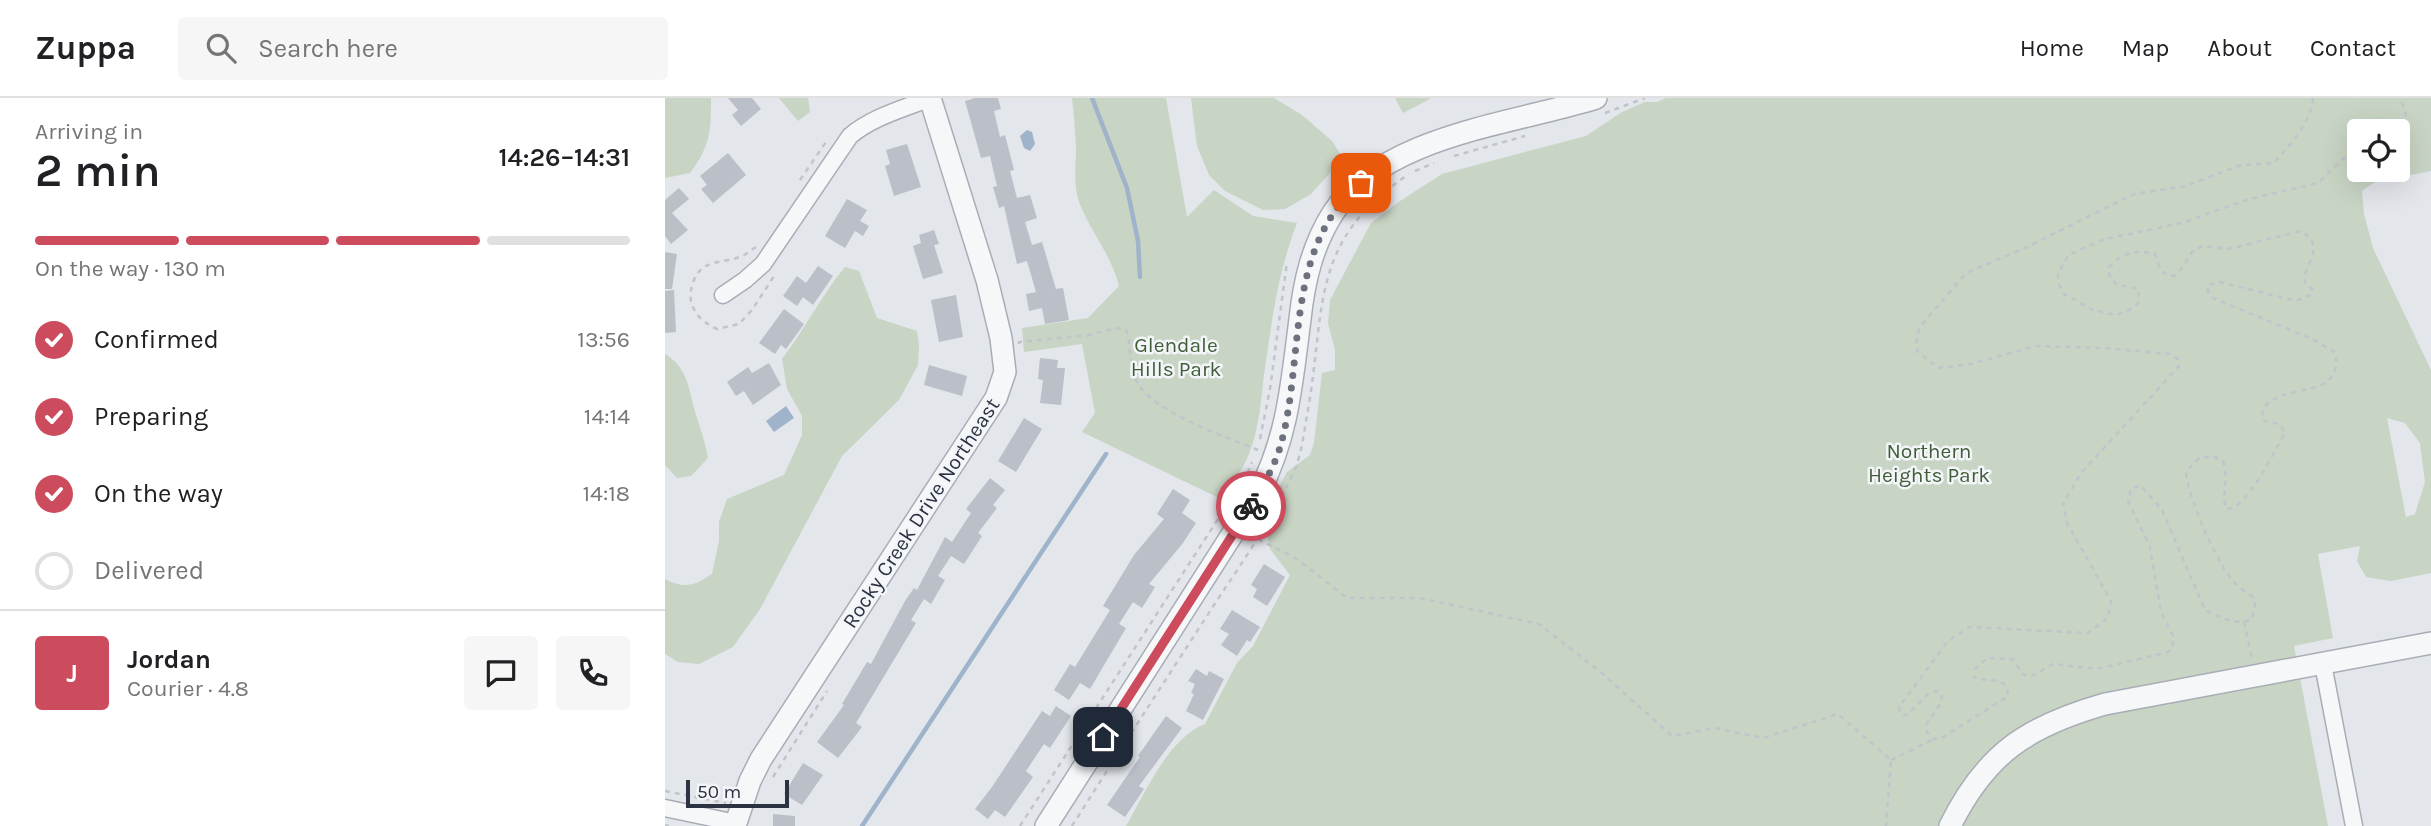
<!DOCTYPE html>
<html lang="en">
<head>
<meta charset="utf-8">
<style>
  :root { --surface:#fff; --page:#f6f6f6; --text:#202124; --muted:#757577; --line:#e0e0e0; --accent:#cc4c5d }
  body { margin:0; font-family:Karla,sans-serif; background:var(--page); color:var(--text); height:100vh; display:flex; flex-direction:column; font-size:26px; white-space:nowrap }
  * { box-sizing:border-box; margin:0 }
  p { font-size:23px; color:var(--muted) }
  .icon { flex:none; width:38px; height:38px; fill:none; stroke:currentColor; stroke-width:2; stroke-linecap:round; stroke-linejoin:round }
  .map { position:relative; flex:1; overflow:hidden }
  .panel { display:flex; flex-direction:column; background:var(--surface); width:665px }
  .panel>* { flex:none }
  .controls { position:absolute; left:1682px; top:21px; display:grid; gap:14px }
  .controls a { display:grid; place-items:center; width:63px; height:63px; border-radius:7px; background:var(--surface); box-shadow:0 7px 28px #0002; font-size:35px }
  .scale { position:absolute; left:21px; bottom:18px; width:103px; box-sizing:border-box; padding-left:7px; border:4px solid #2b3343; border-top:0; font-size:19px; line-height:24px; white-space:nowrap; color:#2b3343; -webkit-text-stroke:5px #f3f5f8; paint-order:stroke }
  .pin { position:absolute; display:grid; place-items:center; width:60px; height:60px; color:#fff; margin:-30px; border-radius:14px; box-shadow:0 4px 10px #0006 }
  .courier { position:absolute; display:grid; place-items:center; width:70px; height:70px; margin:-35px; border:5px solid #cc4c5d; border-radius:50%; background:#fff; color:#222; box-shadow:0 2px 9px #0007 }
  .summary em { font-style:normal; font-weight:600 }
  .summary div { display:flex; flex-direction:column-reverse }
  .summary { display:flex; align-items:center; justify-content:space-between; height:119px; padding:0 35px }
  h1 { font-size:46px; font-weight:600; line-height:52px }
  .bar { display:grid; grid-template-columns:repeat(4,1fr); gap:10px 7px; align-content:center; height:84px; padding:0 35px }
  .bar i { height:9px; border-radius:5px; background:var(--line) }
  .bar .active { background:var(--accent) }
  .bar p { grid-column:span 4 }
  .line { display:flex; align-items:center; gap:18px; padding:0 35px; border-top:2px solid var(--line) }
  .line div { flex:1 }
  .round { display:grid; place-items:center; flex:none; width:74px; height:74px; border-radius:7px; background:var(--page) }
  ol { padding:0 35px; list-style:none }
  li { display:flex; align-items:center; gap:21px; height:77px }
  li p { margin-inline-start:auto }
  li .icon { padding:7px; border-radius:50%; background:var(--accent); color:#fff; stroke-width:4 }
  li:last-child { color:var(--muted) }
  li i { width:38px; height:38px; border:4px solid var(--line); border-radius:50% }
  header { display:flex; align-items:center; gap:42px; box-sizing:border-box; height:98px; padding:0 35px; background:var(--surface); border-bottom:2px solid var(--line) }
  header strong { font-size:33px }
  nav { display:flex; gap:38px; margin-inline-start:auto; font-size:24px }
  .search { width:490px; height:63px; background:var(--page); display:flex; align-items:center; gap:18px; box-sizing:border-box; padding:0 24px; border-radius:7px; color:var(--muted); font-size:26px }
  main { display:flex; flex:1; min-height:0 }
  .map>svg:first-child { display:block }
</style>
</head>
<body>
<header>
<strong>Zuppa</strong>
<div class="search"><svg class="icon" aria-label="search" viewBox="0 0 24 24"><circle cx="10" cy="10" r="6"/><path d="M15 15l6 6"/></svg>Search here</div>
<nav><a>Home</a><a>Map</a><a>About</a><a>Contact</a></nav>
</header>
<main>
<section class="panel">
<div class="summary"><div><h1>2 min</h1><p>Arriving in</p></div><em>14:26–14:31</em></div>
<div class="bar"><i class="active"></i><i class="active"></i><i class="active"></i><i></i><p>On the way · 130 m</p></div>
<ol>
<li><svg class="icon" aria-label="check" viewBox="0 0 24 24"><path d="M5 12l5 5 9-10"/></svg>Confirmed<p>13:56</p></li>
<li><svg class="icon" aria-label="check" viewBox="0 0 24 24"><path d="M5 12l5 5 9-10"/></svg>Preparing<p>14:14</p></li>
<li><svg class="icon" aria-label="check" viewBox="0 0 24 24"><path d="M5 12l5 5 9-10"/></svg>On the way<p>14:18</p></li>
<li><i></i>Delivered</li>
</ol>
<div class="line" style="height:126px"><b class="round" style="background:var(--accent);color:#fff">J</b><div><b>Jordan</b><p>Courier · 4.8</p></div><a class="round"><svg class="icon" aria-label="chat" viewBox="0 0 24 24"><path d="M4 5h16v11H9l-5 4z"/></svg></a><a class="round"><svg class="icon" aria-label="phone" viewBox="0 0 24 24"><path d="M5 4h4l2 5-3 2q2 4 5 5l2-3 5 2v4C11 20 4 13 5 4z"/></svg></a></div>
</section>
<div class="map">
<svg width="1766" height="728" viewBox="0 0 1766 728">
  <rect width="100%" height="100%" fill="#e3e6eb"/>
  <g fill="#c8d4c4" fill-rule="evenodd">
    <path d="M0,0H46C46,34 45,48 25,75L0,80Z"/>
    <path d="M114,0H143L145,14L133,23Z"/>
    <path d="M407,0H501L522,119L549,92L588,118L632,125C612,177 607,223 599,277C596,303 594,331 584,356C577,373 566,387 556,401L417,334L430,315L417,246L359,254L357,230L423,220L454,188C447,158 425,133 414,104C408,85 411,68 411,49C410,33 409,16 407,0Z"/>
    <path d="M526,0H609L637,17L667,43L678,60L646,96L620,111L598,112L560,93L544,77L532,48Z"/>
    <path d="M730,0H765V1L738,15Z"/>
    <path d="M1001,0H1766V73L1710,84L1697,93L1699,116L1708,150L1766,272V475L1726,483L1701,479L1692,463L1695,448L1653,456L1668,540L1629,548L1663,728H461C480,696 503,640 540,626L572,565L588,548L625,477L605,451L599,417L622,374L645,357L649,345L657,275L670,272V252L663,225L665,202L706,125L735,103L777,76L921,38L957,14L980,4H992ZM1694,33H1732V72H1694ZM1722,320L1740,325L1755,345L1760,384L1750,416L1741,419Z"/>
    <path d="M180,169L194,173L212,220L252,233L254,248L253,267L234,302L177,358L95,511L68,549L34,566L13,564L0,556V481C20,491 29,488 47,476L54,443V424L62,401L119,377L137,337V318L122,291L117,261C140,231 156,198 180,169Z"/>
    <path d="M0,256C24,270 24,294 31,317C36,332 40,344 43,360L26,378L12,380L0,367Z"/>
  </g>
  <g fill="#9fb3ca">
    <path d="M362,32L367,34L370,46L365,53L359,50L355,38Z"/>
    <path d="M121,308L129,320L109,334L101,323Z"/>
  </g>
  <g fill="none" stroke-linecap="round" stroke-linejoin="round">
    <g stroke="#9fb3ca" stroke-width="4.5">
      <path d="M427,0L462,90L473,143L475,179"/>
      <path d="M197,728L441,356"/>
    </g>
  </g>
  <g fill="#babfc8">
    <path d="M63,0H87L96,11L76,28L67,17L73,12Z"/>
    <path d="M310,0H333L336,11L329,13L335,39L340,37L349,72L345,73L352,100L365,97L372,120L360,124L367,147L377,144L391,191L398,190L404,222L380,226L377,210L364,213L361,196L371,194L362,163L352,166L339,108L334,110L328,89L332,88L325,58L316,60L300,3Z"/>
    <path d="M242,46L256,89L229,98L220,68L225,66L221,52Z"/>
    <path d="M63,55L81,77L48,105L36,91L42,87L35,78Z"/>
    <path d="M14,90L24,101L7,115L23,132L6,146L0,138V102Z"/>
    <path d="M182,101L202,112L195,123L204,128L198,138L190,133L180,150L160,138Z"/>
    <path d="M269,132L274,146L269,147L278,175L258,181L248,148L256,145L254,137Z"/>
    <path d="M0,154L12,156L7,191H0Z"/>
    <path d="M153,168L168,178L148,207L138,199L132,208L118,198L132,178L141,185Z"/>
    <path d="M9,192L11,234L0,235V193Z"/>
    <path d="M291,197L298,239L274,244L266,202Z"/>
    <path d="M119,211L139,226L121,251L116,247L110,256L94,245Z"/>
    <path d="M375,260L393,262L392,270H400L396,307L375,305L378,282L373,281Z"/>
    <path d="M104,265L116,287L88,307L79,293L71,298L62,284L83,269L87,275Z"/>
    <path d="M264,267L302,278L297,298L259,287Z"/>
    <path d="M359,320L377,331L351,374L333,363Z"/>
    <path d="M325,380L340,392L328,407L332,410L313,435L317,438L299,466L286,458L273,478L280,482L266,506L259,501L246,522L251,525L191,625L197,629L173,660L152,644L179,607L177,606L202,564L206,566L240,503L249,490L252,492L280,439L287,444L306,415L301,411Z"/>
    <path d="M508,391L525,402L517,415L531,425L518,445L484,486L490,489L477,510L468,504L454,526L461,530L425,591L415,585L404,602L389,592L405,566L410,569L445,512L438,508L469,457L499,421L492,416Z"/>
    <path d="M599,466L620,479L602,508L588,499L592,491L586,487Z"/>
    <path d="M567,512L595,529L585,544L582,542L572,558L556,547L564,536L555,531Z"/>
    <path d="M531,571L542,578L544,573L559,581L538,622L521,613L529,596L526,595L530,586L523,583Z"/>
    <path d="M391,608L406,618L385,650L379,646L361,673L368,679L340,719L330,712L323,721L310,711L327,689L377,613L385,618Z"/>
    <path d="M501,618L517,630L474,688L479,691L460,719L442,707L475,659L473,658Z"/>
    <path d="M138,665L158,677L137,707L119,696Z"/>
    <path d="M108,716L130,718V728H108Z"/>
  </g>
  <g fill="none" stroke-linecap="round" stroke-linejoin="round">
    <g stroke="#a8adb5" stroke-width="19">
      <g id="minor">
        <path d="M58,197L80,182L98,166L185,38C207,19 238,11 265,0"/>
        <path d="M1658,566L1689,728"/>
        <path d="M0,710L71,725"/>
      </g>
    </g>
    <g stroke="#a8adb5" stroke-width="24">
      <g id="tertiary">
        <path d="M70,728L85,683L96,661L331,300L340,274L336,240L322,182L265,0"/>
        <path d="M381,728L593,396C623,340 627,283 635,221C639,184 647,148 668,115C718,37 849,26 931,0"/>
        <path d="M1285,728C1321,655 1363,628 1440,606L1766,545"/>
      </g>
    </g>
    <g stroke="#c1c4ca" stroke-width="2.5" stroke-dasharray="5 5" stroke-linecap="butt">
      <path d="M1648,0C1646,25 1625,46 1609,65L1576,67L1521,88L1469,96L1362,149L1301,175L1254,230L1251,246L1253,254L1273,270L1306,266L1371,248L1439,250L1505,256L1513,261L1514,268L1417,374L1398,405L1402,425L1446,503L1443,520L1423,535L1305,529L1283,543L1234,609L1236,617H1242L1265,594L1273,593L1277,598L1276,605L1261,627L1262,634L1269,641H1275L1342,599L1343,590C1334,578 1321,585 1309,579L1310,571L1322,560L1347,561L1359,577L1365,579L1388,566L1432,571L1503,554L1507,550L1509,540L1496,514L1485,449L1463,403L1466,390L1476,388L1497,412L1540,512C1555,519 1570,528 1587,521L1590,507L1588,499C1582,494 1575,491 1570,485C1552,467 1523,399 1521,374L1535,359H1549L1558,363C1564,380 1556,394 1561,411C1582,412 1609,353 1620,335L1615,326L1599,323L1597,312C1618,281 1680,305 1670,254L1647,241L1548,200L1543,194V187L1555,184L1631,203L1645,197L1648,192C1645,189 1642,187 1640,184C1635,171 1665,148 1635,133L1564,151L1537,148L1527,154L1517,170L1509,178C1495,178 1494,167 1490,156C1468,152 1461,153 1444,169V176L1451,186L1474,191L1473,205L1464,212L1451,217L1428,212L1399,196L1393,185V177L1403,157L1440,141L1517,125L1581,102L1653,85L1681,58L1694,49"/>
      <path d="M940,15L980,0"/>
      <path d="M1732,36C1743,25 1744,12 1733,0"/>
      <path d="M789,58L860,38"/>
      <path d="M750,73L769,65"/>
      <path d="M135,82L163,41"/>
      <path d="M91,149C86,152 82,156 77,158C59,166 38,160 29,182C26,189 25,196 26,203C30,218 38,224 52,231L74,226L87,212L111,175"/>
      <path d="M354,246V244L423,237L451,230L461,232C467,248 463,271 473,286C491,315 561,339 593,352"/>
      <path d="M595,341L605,291L622,164"/>
      <path d="M593,441L632,461L682,500H755L874,526L938,576L1007,638L1050,630L1098,640L1173,616L1226,662L1221,728"/>
      <path d="M1579,524L1587,561"/>
      <path d="M1226,662L1269,641"/>
      <path d="M108,679L162,593"/>
      <path d="M0,693L61,705"/>
      <path d="M0,727L4,728"/>
      <path d="M355,728L582,376L587,364"/>
      <path d="M407,728C453,655 500,583 547,510C576,466 607,422 629,374C637,355 639,333 643,312C661,208 644,143 744,76"/>
    </g>
    <use href="#minor" stroke="#f6f7f9" stroke-width="16"/>
    <use href="#tertiary" stroke="#f6f7f9" stroke-width="21"/>
  </g>
  <g fill="none" stroke-linecap="round" stroke-linejoin="round">
    <path stroke="#6b727e" stroke-width="7" stroke-dasharray="0 12.6" d="M586,408C596,391 606,374 613,356C642,266 616,152 696,85"/>
    <path stroke="#cc4c5d" stroke-width="9" d="M438,639L586,408"/>
  </g>
  <g text-anchor="middle" dominant-baseline="central" stroke-width="5" stroke-linejoin="round" paint-order="stroke">
    <g font-size="21" fill="#3f5e38" stroke="#f3f5f8">
      <text x="511" y="247">Glendale<tspan x="511" dy="24">Hills Park</tspan></text>
      <text x="1264" y="353">Northern<tspan x="1264" dy="24">Heights Park</tspan></text>
    </g>
    <g font-size="21" fill="#2b3343" stroke="#f3f5f8">
      <text transform="translate(256 415) rotate(-57)">Rocky Creek Drive Northeast</text>
    </g>
  </g>
</svg>
<div class="controls">
<a><svg class="icon" aria-label="locate" viewBox="0 0 24 24"><circle cx="12" cy="12" r="6"/><path d="M12 2v4M12 18v4M2 12h4M18 12h4"/></svg></a>
</div>
<div class="scale">50 m</div>
<div class="pin" style="left:696px;top:85px;background:#ea580c"><svg class="icon" aria-label="bag" viewBox="0 0 24 24"><path d="M5 8h14l-1 12H6zM9 8a3 3 0 0 1 6 0"/></svg></div>
<div class="pin" style="left:438px;top:639px;background:#1f2937"><svg class="icon" aria-label="home" viewBox="0 0 24 24"><path d="M3 11l9-7 9 7M6 9v11h12V9"/></svg></div>
<div class="courier" style="left:586px;top:408px"><svg class="icon" aria-label="bike" viewBox="0 0 24 24"><circle cx="6" cy="16" r="4"/><circle cx="18" cy="16" r="4"/><path d="M6 16l4-8h5l3 8M10 8l3 8H6M13 5h3"/></svg></div>
</div>
</main>
</body>
</html>
